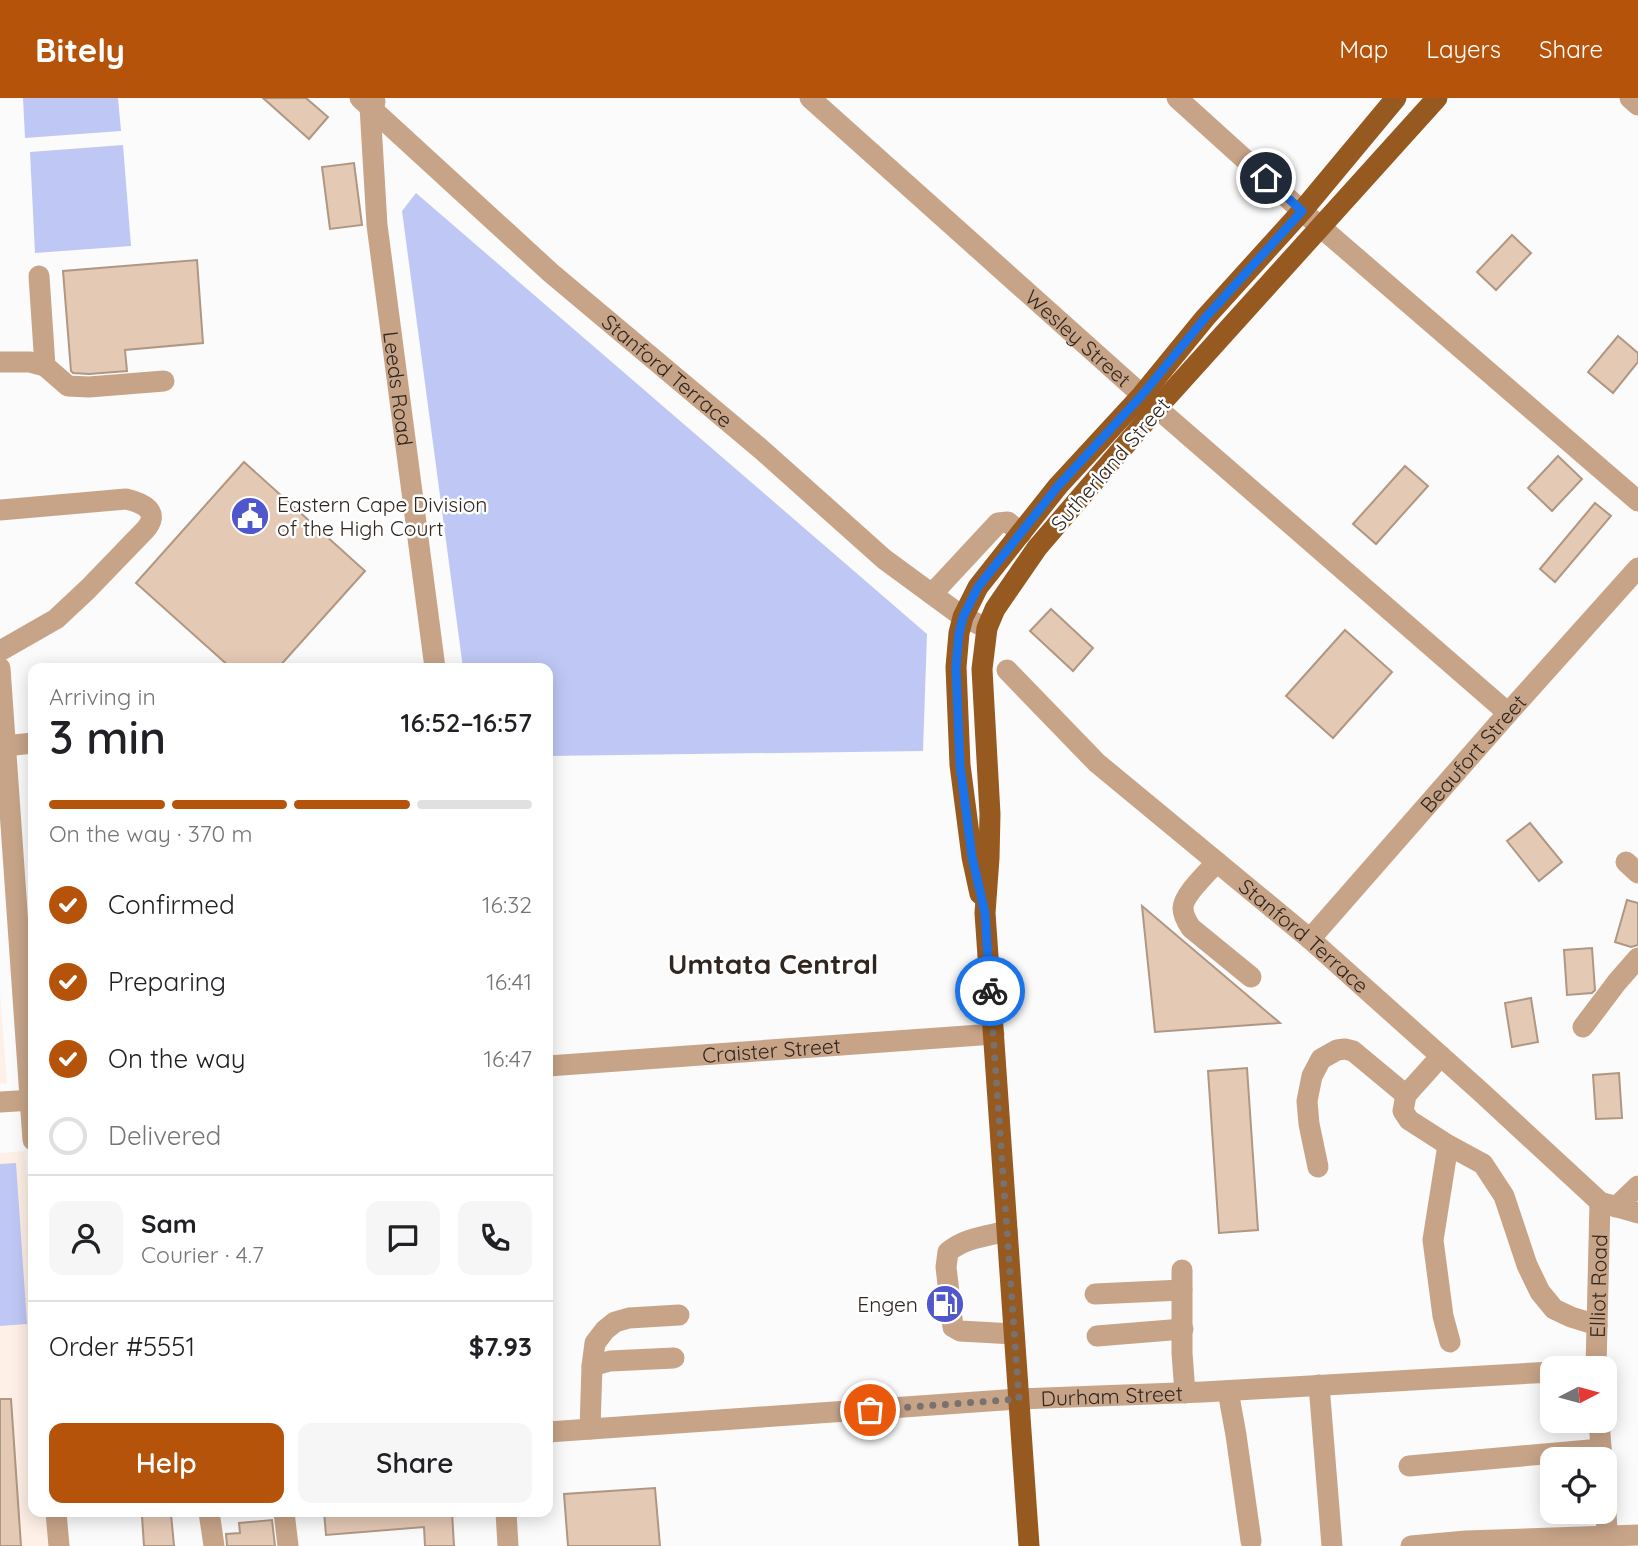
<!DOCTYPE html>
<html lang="en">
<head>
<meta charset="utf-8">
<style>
  :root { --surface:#fff; --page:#f6f6f6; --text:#202124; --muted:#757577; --line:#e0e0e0; --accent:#b45309 }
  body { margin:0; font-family:Quicksand,sans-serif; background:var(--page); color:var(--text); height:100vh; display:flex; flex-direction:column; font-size:26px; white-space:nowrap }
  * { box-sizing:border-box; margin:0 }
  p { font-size:23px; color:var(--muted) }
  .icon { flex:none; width:38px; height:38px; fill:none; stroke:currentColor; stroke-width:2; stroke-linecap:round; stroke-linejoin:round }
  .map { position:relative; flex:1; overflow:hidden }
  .panel { position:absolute; left:28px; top:565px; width:525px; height:854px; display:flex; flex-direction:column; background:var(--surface); border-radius:14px; box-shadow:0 4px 18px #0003 }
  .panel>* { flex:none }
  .needle { width:46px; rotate:84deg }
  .fabs { position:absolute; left:1540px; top:1258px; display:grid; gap:14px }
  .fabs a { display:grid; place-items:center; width:77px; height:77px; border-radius:14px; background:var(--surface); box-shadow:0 4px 18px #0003; font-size:35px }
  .pin { position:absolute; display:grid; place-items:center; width:60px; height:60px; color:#fff; margin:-30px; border:4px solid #fff; border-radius:50%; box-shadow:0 2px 7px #0007 }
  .courier { position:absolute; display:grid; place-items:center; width:70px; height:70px; margin:-35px; border:5px solid #1a73e8; border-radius:50%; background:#fff; color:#222; box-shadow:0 2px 9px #0007 }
  .summary em { font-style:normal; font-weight:600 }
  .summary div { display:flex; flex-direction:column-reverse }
  .summary { display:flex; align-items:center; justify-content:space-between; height:119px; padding:0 21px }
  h1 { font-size:46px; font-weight:600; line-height:52px }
  .bar { display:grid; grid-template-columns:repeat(4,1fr); gap:10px 7px; align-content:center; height:84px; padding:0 21px }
  .bar i { height:9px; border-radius:5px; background:var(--line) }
  .bar .current { background:var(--accent) }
  .bar p { grid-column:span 4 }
  .line { display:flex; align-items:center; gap:18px; padding:0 21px; border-top:2px solid var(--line) }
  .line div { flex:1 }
  .round { display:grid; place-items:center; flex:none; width:74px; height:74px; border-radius:14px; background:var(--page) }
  ol { padding:0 21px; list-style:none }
  li { display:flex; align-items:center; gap:21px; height:77px }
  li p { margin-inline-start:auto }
  li .icon { padding:7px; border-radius:50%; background:var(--accent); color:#fff; stroke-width:4 }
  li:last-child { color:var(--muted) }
  li i { width:38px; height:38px; border:4px solid var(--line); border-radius:50% }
  .action { display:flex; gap:14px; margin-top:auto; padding:14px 21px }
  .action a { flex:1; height:80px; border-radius:14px; background:var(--accent); color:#fff; font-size:28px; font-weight:600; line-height:80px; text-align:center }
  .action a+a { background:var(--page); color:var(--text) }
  header { display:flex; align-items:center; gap:42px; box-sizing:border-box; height:98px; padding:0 35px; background:var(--accent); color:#fff }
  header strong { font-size:33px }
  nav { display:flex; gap:38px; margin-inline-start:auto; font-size:24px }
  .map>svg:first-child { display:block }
</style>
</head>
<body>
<header>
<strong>Bitely</strong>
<nav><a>Map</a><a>Layers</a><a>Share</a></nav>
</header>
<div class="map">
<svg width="1638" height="1448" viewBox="0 0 1638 1448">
  <rect width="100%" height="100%" fill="#fbfbfb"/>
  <g fill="#fef0e6">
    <path d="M0,895L7,985L0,986Z"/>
    <path d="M25,1053L33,1164V1414H50L52,1448H0V1055Z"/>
  </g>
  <g fill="#bfc8f5">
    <path d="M23,0H118L121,33L25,40Z"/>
    <path d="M123,47L131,148L35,155L30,54Z"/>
    <path d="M416,95L927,536L923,653L548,658V570H463L402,113Z"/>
    <path d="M16,1065L27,1226L0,1228V1066Z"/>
  </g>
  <g fill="#e4c9b5" stroke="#af9783" stroke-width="2">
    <path d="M263,0H306L328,19L309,41Z"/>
    <path d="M354,65L362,127L330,131L322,69Z"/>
    <path d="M1512,137L1531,155L1496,192L1477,174Z"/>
    <path d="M197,162L203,245L125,252L127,273L89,276L73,275L71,273L63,173Z"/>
    <path d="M1618,238L1638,255V264L1613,295L1588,274Z"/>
    <path d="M1558,358L1582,381L1552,413L1528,390Z"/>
    <path d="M244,364L365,473L278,570H231L136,485Z"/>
    <path d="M1405,368L1428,388L1376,446L1353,426Z"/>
    <path d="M1595,405L1611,418L1555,484L1540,471Z"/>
    <path d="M1051,511L1093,550L1073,573L1030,533Z"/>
    <path d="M1345,532L1392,574L1333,640L1286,598Z"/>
    <path d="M1530,725L1562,764L1539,783L1507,743Z"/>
    <path d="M1627,802L1638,805V847L1631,849L1615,844Z"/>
    <path d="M1142,808L1280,925L1155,934Z"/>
    <path d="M1592,850L1595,892L1592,895L1567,897L1564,852Z"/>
    <path d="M1531,900L1538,944L1512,949L1505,905Z"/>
    <path d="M1247,970L1258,1132L1219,1135L1208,973Z"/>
    <path d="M1619,975L1622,1020L1596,1021L1593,977Z"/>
    <path d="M0,1301H11L21,1448H0Z"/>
    <path d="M655,1390L660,1448H568L564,1396Z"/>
    <path d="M324,1414H452L454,1448H425L424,1429L326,1437Z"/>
    <path d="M171,1416L174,1448H144L142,1418Z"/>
    <path d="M272,1422L275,1448H227L226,1436L240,1435L239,1425Z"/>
  </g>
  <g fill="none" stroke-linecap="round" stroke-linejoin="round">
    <g stroke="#c7a488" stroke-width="21">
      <path id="s1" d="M360,0L551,175L762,352L884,461L963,519L987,530"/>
      <path id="s2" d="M810,0L1142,297L1508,615"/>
      <path d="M1177,0L1302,113L1638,403"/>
      <path d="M1630,0L1638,7"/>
      <path id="s3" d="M375,4L370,9L377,127L435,570"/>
      <path d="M39,178L45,268"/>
      <path d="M0,264H30L45,268L68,288L89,289L164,283"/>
      <path d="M0,412L126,401C144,405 161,414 145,432L88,491L56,521L0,553"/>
      <path d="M932,496L998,425L1008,424L1021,436"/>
      <path d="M0,570L33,1042"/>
      <path id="s4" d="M1007,572L1097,665L1310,841L1481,994L1600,1104L1638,1115"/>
      <path d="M5,648L33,645"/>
      <path d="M1217,764C1208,774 1183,797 1183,810C1183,817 1187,824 1191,830L1251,879"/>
      <path d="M1626,764L1638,775"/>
      <path id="s5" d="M1310,841L1508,615L1638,470"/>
      <path d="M1583,929L1617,884L1638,860"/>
      <path d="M1441,958L1406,997L1403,1013L1409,1022L1448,1047L1483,1066L1504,1098L1527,1167L1540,1194L1554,1211L1571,1219L1597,1227"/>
      <path id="s6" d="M548,968L994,936"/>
      <path d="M0,1004L33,1002"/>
      <path d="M1448,1047L1433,1142L1443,1218L1450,1244"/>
      <path d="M1318,1069L1309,1026L1307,1003L1312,978L1321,961L1337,952L1345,951L1353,953L1406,997"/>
      <path d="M1616,1109L1638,1088"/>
      <path d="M1007,1133C987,1138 964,1140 948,1154L946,1169L953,1229L960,1233L1014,1236"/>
      <path d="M1182,1172V1255L1185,1295"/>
      <path d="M1095,1196L1182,1192"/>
      <path d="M1097,1238L1183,1231"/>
      <path d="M592,1268L595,1245L605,1232L615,1224L629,1220L679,1217"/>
      <path id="s7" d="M1596,1270L1600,1104"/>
      <path d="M1319,1287L1332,1448"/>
      <path d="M1228,1293L1236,1337L1251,1443"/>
      <path d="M1599,1323L1602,1362"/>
      <path d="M590,1331L592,1268L610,1263L674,1260"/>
      <path id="s8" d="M548,1334L1019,1301L1203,1294L1552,1274"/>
      <path d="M1409,1368L1601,1351"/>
      <path d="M1605,1399L1608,1448"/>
      <path d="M56,1414L59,1448"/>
      <path d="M209,1414L214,1448"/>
      <path d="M284,1414L288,1448"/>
      <path d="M506,1414L508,1448"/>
      <path d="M1411,1448L1466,1443L1638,1437"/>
    </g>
    <g stroke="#96591f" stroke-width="21">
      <path d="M980,796L972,759L960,667L956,569L959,535L963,519L978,489L1058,388L1142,297L1205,220L1302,113L1396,0"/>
      <path d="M1029,1448L985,815L989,760L990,716L982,571L987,530L995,511L1037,450L1157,310L1437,0"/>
    </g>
  </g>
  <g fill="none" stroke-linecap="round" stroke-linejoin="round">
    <path stroke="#78716d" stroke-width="7" stroke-dasharray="0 12.6" d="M870,1312L1019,1301L990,893"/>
    <path stroke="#1a73e8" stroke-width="9" d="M990,893L985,815L972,759L960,667L956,569L959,535L963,519L978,489L1058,388L1142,297L1205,220L1302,113L1266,80"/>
  </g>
  <defs>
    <g id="civic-disc" transform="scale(2.0125)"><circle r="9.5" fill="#5056cc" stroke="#fff"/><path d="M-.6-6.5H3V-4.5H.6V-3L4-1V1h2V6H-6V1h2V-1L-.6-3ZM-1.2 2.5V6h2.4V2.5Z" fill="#fff"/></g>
    <g id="fuel-disc" transform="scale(2.0125)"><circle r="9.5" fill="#5056cc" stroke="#fff"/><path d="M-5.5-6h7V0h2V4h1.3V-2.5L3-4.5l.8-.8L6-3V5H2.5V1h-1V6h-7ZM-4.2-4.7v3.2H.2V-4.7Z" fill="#fff"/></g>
  </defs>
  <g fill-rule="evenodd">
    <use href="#civic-disc" x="250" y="418"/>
    <use href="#fuel-disc" x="945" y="1206"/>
  </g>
  <g text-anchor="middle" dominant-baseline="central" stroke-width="5" stroke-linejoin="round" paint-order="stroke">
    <g font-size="21" fill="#312720" stroke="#fff">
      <text stroke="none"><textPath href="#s2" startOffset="360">Wesley Street</textPath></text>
      <text stroke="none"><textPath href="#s1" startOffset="411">Stanford Terrace</textPath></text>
      <text stroke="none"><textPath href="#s3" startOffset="290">Leeds Road</textPath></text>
      <text transform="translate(1110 366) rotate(-49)">Sutherland Street</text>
      <text stroke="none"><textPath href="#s5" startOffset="247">Beaufort Street</textPath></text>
      <text stroke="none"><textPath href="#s4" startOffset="399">Stanford Terrace</textPath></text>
      <text stroke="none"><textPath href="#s6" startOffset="224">Craister Street</textPath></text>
      <text stroke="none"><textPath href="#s7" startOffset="82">Elliot Road</textPath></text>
      <text stroke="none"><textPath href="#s8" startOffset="565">Durham Street</textPath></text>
    </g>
    <g font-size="21" fill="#312720" stroke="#fff" text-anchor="start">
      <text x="277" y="406">Eastern Cape Division<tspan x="277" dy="24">of the High Court</tspan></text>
      <text x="918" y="1206" text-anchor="end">Engen</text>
    </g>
    <g font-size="28" font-weight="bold" fill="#312720" stroke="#fff">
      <text x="773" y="865">Umtata Central</text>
    </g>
  </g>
</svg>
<div class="fabs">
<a><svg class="needle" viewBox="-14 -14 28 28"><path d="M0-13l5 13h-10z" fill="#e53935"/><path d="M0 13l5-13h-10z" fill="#757577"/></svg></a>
<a><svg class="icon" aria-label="locate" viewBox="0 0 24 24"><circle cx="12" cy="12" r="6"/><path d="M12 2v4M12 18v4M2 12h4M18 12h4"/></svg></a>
</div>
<div class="pin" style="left:870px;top:1312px;background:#ea580c"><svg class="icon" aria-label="bag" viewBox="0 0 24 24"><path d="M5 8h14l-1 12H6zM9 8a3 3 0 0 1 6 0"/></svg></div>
<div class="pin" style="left:1266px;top:80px;background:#1f2937"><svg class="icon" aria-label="home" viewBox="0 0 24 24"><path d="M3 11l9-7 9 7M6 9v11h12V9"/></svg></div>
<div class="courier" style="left:990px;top:893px"><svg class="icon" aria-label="bike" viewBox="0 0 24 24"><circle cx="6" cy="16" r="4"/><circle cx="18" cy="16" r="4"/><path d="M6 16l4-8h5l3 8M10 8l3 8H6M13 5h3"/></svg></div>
<section class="panel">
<div class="summary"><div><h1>3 min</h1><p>Arriving in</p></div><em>16:52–16:57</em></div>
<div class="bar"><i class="current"></i><i class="current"></i><i class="current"></i><i></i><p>On the way · 370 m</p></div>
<ol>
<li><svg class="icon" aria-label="check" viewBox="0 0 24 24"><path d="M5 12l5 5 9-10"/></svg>Confirmed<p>16:32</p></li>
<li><svg class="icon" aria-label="check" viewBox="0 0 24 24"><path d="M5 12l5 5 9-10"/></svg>Preparing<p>16:41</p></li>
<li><svg class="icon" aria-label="check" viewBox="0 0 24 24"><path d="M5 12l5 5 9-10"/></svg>On the way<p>16:47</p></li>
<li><i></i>Delivered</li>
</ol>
<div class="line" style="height:126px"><a class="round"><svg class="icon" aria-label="person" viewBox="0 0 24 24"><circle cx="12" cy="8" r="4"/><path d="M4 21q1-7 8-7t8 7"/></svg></a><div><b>Sam</b><p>Courier · 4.7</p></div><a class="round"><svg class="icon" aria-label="chat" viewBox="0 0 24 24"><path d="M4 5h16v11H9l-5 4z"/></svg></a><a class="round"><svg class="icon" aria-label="phone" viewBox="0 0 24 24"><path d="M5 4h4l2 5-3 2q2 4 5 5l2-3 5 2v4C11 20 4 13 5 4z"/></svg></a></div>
<div class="line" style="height:91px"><div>Order #5551</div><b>$7.93</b></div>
<div class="action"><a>Help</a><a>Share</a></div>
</section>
</div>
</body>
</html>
